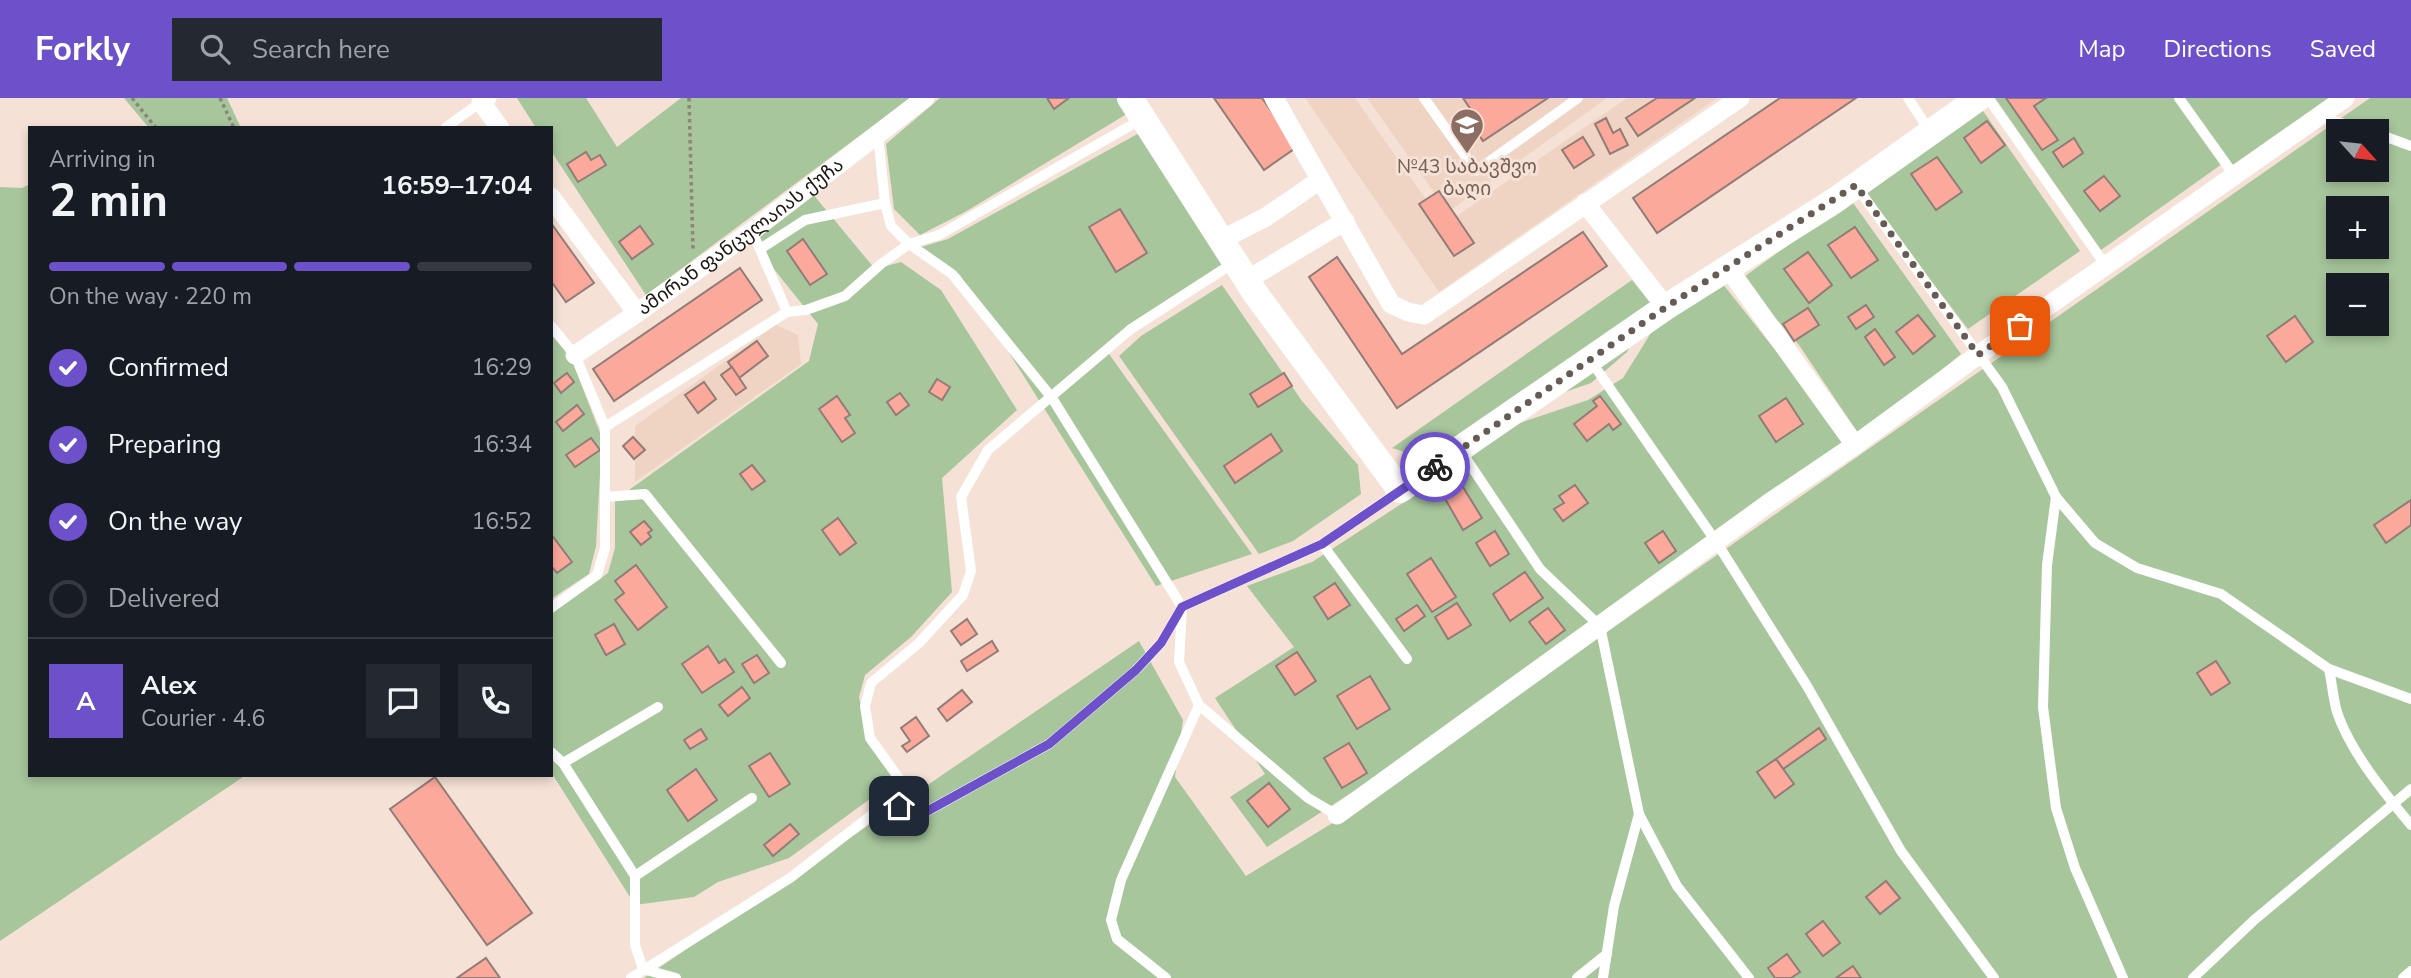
<!DOCTYPE html>
<html lang="en">
<head>
<meta charset="utf-8">
<style>
  :root { --surface:#171b24; --page:#242831; --text:#f1f3f6; --muted:#9ea1a6; --line:#363941; --accent:#6d51cb }
  body { margin:0; font-family:"Nunito Sans","Noto Sans Georgian",sans-serif; background:var(--page); color:var(--text); height:100vh; display:flex; flex-direction:column; font-size:26px; white-space:nowrap }
  * { box-sizing:border-box; margin:0 }
  p { font-size:23px; color:var(--muted) }
  .icon { flex:none; width:38px; height:38px; fill:none; stroke:currentColor; stroke-width:2; stroke-linecap:round; stroke-linejoin:round }
  .map { position:relative; flex:1; overflow:hidden }
  .sheet { position:absolute; left:28px; top:28px; width:525px; height:651px; display:flex; flex-direction:column; background:var(--surface); border-radius:0px; box-shadow:0 4px 10px #0003 }
  .sheet>* { flex:none }
  .needle { width:46px; rotate:117deg }
  .buttons { position:absolute; left:2326px; top:21px; display:grid; gap:14px }
  .buttons a { display:grid; place-items:center; width:63px; height:63px; border-radius:0px; background:var(--surface); box-shadow:0 4px 10px #0003; font-size:35px }
  .pin { position:absolute; display:grid; place-items:center; width:60px; height:60px; color:#fff; margin:-30px; border-radius:14px; box-shadow:0 4px 10px #0006 }
  .courier { position:absolute; display:grid; place-items:center; width:70px; height:70px; margin:-35px; border:5px solid #6d51cb; border-radius:50%; background:#fff; color:#222; box-shadow:0 2px 9px #0007 }
  .overview em { font-style:normal; font-weight:700 }
  .overview div { display:flex; flex-direction:column-reverse }
  .overview { display:flex; align-items:center; justify-content:space-between; height:119px; padding:0 21px }
  h1 { font-size:46px; font-weight:700; line-height:52px }
  .bar { display:grid; grid-template-columns:repeat(4,1fr); gap:10px 7px; align-content:center; height:84px; padding:0 21px }
  .bar i { height:9px; border-radius:5px; background:var(--line) }
  .bar .current { background:var(--accent) }
  .bar p { grid-column:span 4 }
  .line { display:flex; align-items:center; gap:18px; padding:0 21px; border-top:2px solid var(--line) }
  .line div { flex:1 }
  .round { display:grid; place-items:center; flex:none; width:74px; height:74px; border-radius:0px; background:var(--page) }
  ol { padding:0 21px; list-style:none }
  li { display:flex; align-items:center; gap:21px; height:77px }
  li p { margin-inline-start:auto }
  li .icon { padding:7px; border-radius:50%; background:var(--accent); color:#fff; stroke-width:4 }
  li:last-child { color:var(--muted) }
  li i { width:38px; height:38px; border:4px solid var(--line); border-radius:50% }
  header { display:flex; align-items:center; gap:42px; box-sizing:border-box; height:98px; padding:0 35px; background:var(--accent); color:#fff }
  header strong { font-size:33px }
  nav { display:flex; gap:38px; margin-inline-start:auto; font-size:24px }
  .search { width:490px; height:63px; background:var(--page); display:flex; align-items:center; gap:18px; box-sizing:border-box; padding:0 24px; border-radius:0px; color:var(--muted); font-size:26px }
  .map>svg:first-child { display:block }
</style>
</head>
<body>
<header>
<strong>Forkly</strong>
<div class="search"><svg class="icon" aria-label="search" viewBox="0 0 24 24"><circle cx="10" cy="10" r="6"/><path d="M15 15l6 6"/></svg>Search here</div>
<nav><a>Map</a><a>Directions</a><a>Saved</a></nav>
</header>
<div class="map">
<svg width="2411" height="880" viewBox="0 0 2411 880">
  <rect width="100%" height="100%" fill="#f5e1d5"/>
  <g fill="#efd4c3">
    <path d="M1305,0H1355L1444,127L1627,0H1717L1439,194Z"/>
    <path d="M1367,0H1607L1448,114Z"/>
    <path d="M776,227L798,237L801,266L635,384V328Z"/>
  </g>
  <g fill="#a7c69c" fill-rule="evenodd">
    <path d="M124,0H227L241,30H149Z"/>
    <path d="M517,0H586L617,49L681,0H910L646,197L551,53V30H536Z"/>
    <path d="M940,0H1120L1130,14L965,114L920,137L894,111L886,46Z"/>
    <path d="M1995,0H2174L2222,66L2101,152Z"/>
    <path d="M2183,0H2335L2234,71Z"/>
    <path d="M2370,0H2411V880H644L1139,543L1183,622L1175,679L1246,778L1344,718ZM2338,33H2376V72H2338ZM2338,110H2376V149H2338ZM2338,187H2376V226H2338Z"/>
    <path d="M1981,10L2080,153L1968,231L1862,93Z"/>
    <path d="M1141,34L1224,165L1127,228L1104,249L1252,456L1156,488L960,177L921,149L948,141Z"/>
    <path d="M30,86V677H246L0,843V89L22,90Z"/>
    <path d="M812,95L875,171L901,164L941,192L1017,312L942,380L952,494L911,539L865,577L859,599L865,629L896,682L789,760L718,784L694,799L635,807L551,674V516L608,475L615,450V402L809,263L818,226L753,145Z"/>
    <path d="M1851,102L1961,256L1860,338L1799,247L1741,181Z"/>
    <path d="M1632,182L1651,206L1627,254L1591,285L1499,317L1435,364L1392,350Z"/>
    <path d="M1722,185L1772,248L1855,337L1354,693L1267,749L1230,699L1265,676L1215,600L1294,549L1247,488L1312,464L1469,362L1496,333L1588,302L1623,280L1659,222Z"/>
    <path d="M1222,187L1302,303L1358,367L1361,396L1293,443L1259,456L1119,258L1141,238Z"/>
    <path d="M551,236L571,260L602,340L596,448L589,476L551,501Z"/>
  </g>
  <g fill="#fba99b" stroke="#927c78" stroke-width="2">
    <path d="M1047,0H1069L1054,11Z"/>
    <path d="M1214,0H1262L1297,49L1264,72Z"/>
    <path d="M1463,0H1548L1483,43L1471,25L1477,21Z"/>
    <path d="M1657,0H1695L1638,38L1626,20Z"/>
    <path d="M1780,0H1856L1657,135L1633,100Z"/>
    <path d="M2006,0H2046L2034,8L2058,42L2042,52Z"/>
    <path d="M1606,20L1613,35L1620,31L1628,47L1610,56L1595,26Z"/>
    <path d="M1987,23L2005,47L1981,65L1964,40Z"/>
    <path d="M1583,39L1594,57L1574,70L1562,52Z"/>
    <path d="M2074,40L2083,55L2063,69L2053,54Z"/>
    <path d="M586,54L591,62L600,57L606,67L578,84L567,66Z"/>
    <path d="M1937,59L1962,94L1936,112L1911,76Z"/>
    <path d="M2104,78L2120,98L2100,113L2084,93Z"/>
    <path d="M1439,93L1474,145L1454,158L1419,106Z"/>
    <path d="M1120,111L1147,155L1116,174L1089,129Z"/>
    <path d="M551,125L594,185L566,204L551,183Z"/>
    <path d="M640,128L653,146L632,161L619,144Z"/>
    <path d="M1855,129L1878,162L1851,180L1828,147Z"/>
    <path d="M1583,134L1607,168L1397,310L1309,179L1337,159L1402,256Z"/>
    <path d="M803,141L827,176L810,187L787,153Z"/>
    <path d="M1808,154L1832,187L1809,205L1784,171Z"/>
    <path d="M740,170L762,202L614,303L593,271Z"/>
    <path d="M1866,207L1874,219L1856,231L1848,219Z"/>
    <path d="M1808,210L1819,227L1794,243L1783,226Z"/>
    <path d="M1918,217L1935,238L1913,256L1896,234Z"/>
    <path d="M2295,218L2313,244L2286,264L2267,238Z"/>
    <path d="M1875,231L1895,259L1884,267L1865,239Z"/>
    <path d="M757,243L768,258L739,280L728,264Z"/>
    <path d="M732,269L746,290L736,297L721,277Z"/>
    <path d="M567,275L574,284L561,295L554,285Z"/>
    <path d="M1284,275L1292,288L1258,309L1250,296Z"/>
    <path d="M937,281L950,289L942,302L929,294Z"/>
    <path d="M704,284L716,301L698,315L685,297Z"/>
    <path d="M900,295L909,307L896,317L887,304Z"/>
    <path d="M837,298L850,317L845,320L855,335L842,344L819,311Z"/>
    <path d="M1600,298L1621,326L1613,332L1609,326L1587,343L1574,326L1597,308L1593,303Z"/>
    <path d="M1786,300L1803,326L1776,344L1759,318Z"/>
    <path d="M577,307L584,316L563,333L556,324Z"/>
    <path d="M1271,336L1282,353L1235,385L1224,368Z"/>
    <path d="M633,339L645,352L634,361L623,348Z"/>
    <path d="M591,340L600,352L575,369L566,357Z"/>
    <path d="M752,367L765,383L752,392L740,376Z"/>
    <path d="M1458,381L1482,420L1463,432L1440,392Z"/>
    <path d="M1575,387L1588,405L1563,423L1554,411L1564,405L1559,398Z"/>
    <path d="M2411,402V427L2386,445L2374,427Z"/>
    <path d="M838,420L856,445L840,457L822,432Z"/>
    <path d="M644,423L652,432L648,435L651,439L641,447L630,434Z"/>
    <path d="M1495,433L1509,456L1490,468L1476,445Z"/>
    <path d="M1663,433L1676,453L1659,465L1645,445Z"/>
    <path d="M551,436L572,464L557,475L551,468Z"/>
    <path d="M1431,460L1456,499L1432,514L1407,476Z"/>
    <path d="M636,467L667,509L638,532L615,502L624,495L615,483Z"/>
    <path d="M1525,474L1543,500L1510,523L1493,496Z"/>
    <path d="M1335,485L1350,507L1328,521L1314,499Z"/>
    <path d="M1457,505L1471,527L1448,541L1435,519Z"/>
    <path d="M1417,507L1425,518L1404,533L1396,521Z"/>
    <path d="M1548,510L1565,532L1546,546L1529,524Z"/>
    <path d="M967,521L977,536L961,547L951,533Z"/>
    <path d="M614,526L625,546L606,557L595,537Z"/>
    <path d="M992,543L998,553L967,573L961,563Z"/>
    <path d="M708,548L719,565L725,561L734,574L702,595L682,566Z"/>
    <path d="M1297,554L1316,583L1295,597L1276,568Z"/>
    <path d="M757,557L769,575L754,585L742,566Z"/>
    <path d="M2216,563L2230,585L2211,597L2197,575Z"/>
    <path d="M1370,578L1390,611L1357,631L1337,598Z"/>
    <path d="M742,589L750,600L728,618L719,607Z"/>
    <path d="M962,592L972,604L947,623L938,611Z"/>
    <path d="M916,619L929,638L907,654L902,648L910,643L901,630Z"/>
    <path d="M1819,630L1826,641L1783,671L1776,661Z"/>
    <path d="M701,631L707,641L690,651L684,642Z"/>
    <path d="M1349,645L1367,675L1342,690L1324,660Z"/>
    <path d="M770,655L790,686L769,699L749,668Z"/>
    <path d="M1776,661L1794,686L1775,700L1757,674Z"/>
    <path d="M696,671L717,702L688,723L667,692Z"/>
    <path d="M435,679L532,815L487,847L390,711Z"/>
    <path d="M1269,685L1290,711L1268,729L1247,703Z"/>
    <path d="M790,726L799,736L773,758L764,747Z"/>
    <path d="M1886,783L1900,800L1880,816L1866,799Z"/>
    <path d="M1823,823L1840,845L1823,858L1806,836Z"/>
    <path d="M1787,856L1800,874L1791,880H1775L1768,870Z"/>
    <path d="M486,860L500,880H457Z"/>
    <path d="M1853,868L1861,880H1836Z"/>
  </g>
  <g fill="none" stroke-linecap="round" stroke-linejoin="round">
    <g stroke="#91837a" stroke-width="3.5" stroke-dasharray="3.5 3.5" stroke-linecap="butt">
      <path d="M132,0L156,30"/>
      <path d="M220,0L234,30"/>
      <path d="M689,0L693,152"/>
    </g>
    <g stroke="#fff" stroke-width="10">
      <path d="M1424,0L1476,73L1578,0"/>
      <path d="M1908,0L1929,32"/>
      <path d="M1988,0L2106,168"/>
      <path d="M2179,0L2234,77"/>
      <path d="M2319,19L2371,33"/>
      <path d="M445,30L481,4"/>
      <path d="M2376,35L2411,48"/>
      <path d="M878,37L885,105L891,128L909,146L952,176L1052,300L1182,509L1179,564L1199,607L1308,700L1337,717"/>
      <path d="M1856,88L2002,289L2056,399L2095,445L2137,470L2221,496L2329,571L2411,601"/>
      <path d="M760,151L805,122L885,105"/>
      <path d="M787,214L806,212L845,198L881,166L909,146L939,137L1142,21"/>
      <path d="M551,228L575,257L605,329V450L597,477L551,510"/>
      <path d="M1591,263L1717,445L1807,588L1901,753L1994,880"/>
      <path d="M605,329L787,214L752,133"/>
      <path d="M1461,353L1540,471L1600,528L1639,716L1677,788L1749,880"/>
      <path d="M605,399L645,396L781,565"/>
      <path d="M2056,399L2047,467L2043,609L2056,710L2075,770L2123,880"/>
      <path d="M1322,446L1407,561"/>
      <path d="M2329,571C2332,585 2333,600 2337,614C2350,653 2385,696 2411,727"/>
      <path d="M551,654L563,665L635,778V847L643,871"/>
      <path d="M563,665L658,609"/>
      <path d="M924,715L870,640L865,608L871,585L919,545L963,497L971,473L961,399L988,352L1131,231L1235,164"/>
      <path d="M635,778L752,700"/>
      <path d="M643,871L676,880"/>
      <path d="M631,880L790,780L873,716L899,708L924,715L1049,646L1136,572L1161,545L1182,509L1322,446L1399,393"/>
      <path d="M1166,880L1117,841L1111,822L1121,782L1199,607"/>
      <path d="M1577,880L1607,856"/>
      <path d="M1603,880L1614,808L1639,716"/>
      <path d="M2193,880L2253,823L2411,691"/>
      <path d="M2403,880L2411,873"/>
    </g>
    <g stroke="#fff" stroke-width="19">
      <path d="M487,0L481,4L500,30"/>
      <path d="M1274,0L1391,206L1408,214L1424,217L1740,0"/>
      <path id="s1" d="M551,99L637,215L752,133L925,0"/>
      <path d="M1585,105L1666,209"/>
      <path d="M1221,142L1266,119L1320,82"/>
      <path d="M1728,170L1855,347"/>
      <path d="M1247,182L1345,123"/>
      <path d="M575,257L637,215"/>
      <path d="M1337,717L1769,405L1855,347L1978,257L2345,0"/>
    </g>
    <path stroke="#fff" stroke-width="26" d="M1130,0L1255,195L1400,392L1666,209L1834,103L1979,0"/>
  </g>
  <g fill="none" stroke-linecap="round" stroke-linejoin="round">
    <path stroke="#675c55" stroke-width="7" stroke-dasharray="0 12.6" d="M1435,369L1666,209L1856,87L1978,257L2020,228"/>
    <path stroke="#6d51cb" stroke-width="9" d="M899,708L924,715L1049,646L1136,572L1161,545L1182,509L1322,446L1435,369"/>
  </g>
  <defs>
    <g id="school-pin" transform="scale(1.75)"><path d="M0 17L-7.5 6A9.5 9.5 0 1 1 7.5 6Z" fill="#8d6e63" stroke="#f5e1d5"/><path d="M0-5L7-2L0 1L-7-2ZM-4 1L0 2.5L4 1V4Q0 6-4 4Z" fill="#fff"/></g>
  </defs>
  <g fill-rule="evenodd">
    <use href="#school-pin" x="1467" y="27"/>
  </g>
  <g text-anchor="middle" dominant-baseline="central" stroke-width="6" stroke-linejoin="round" paint-order="stroke">
    <g font-size="19" fill="#785e54" stroke="#f5e1d5">
      <text x="1467" y="69">№43 საბავშვო<tspan x="1467" dy="22">ბაღი</tspan></text>
    </g>
    <g font-size="19" fill="#1b1410" stroke="#f5e1d5">
      <text stroke="none"><textPath href="#s1" startOffset="273">ამირან ფანცულაიას ქუჩა</textPath></text>
    </g>
  </g>
</svg>
<div class="buttons">
<a><svg class="needle" viewBox="-14 -14 28 28"><path d="M0-13l5 13h-10z" fill="#e53935"/><path d="M0 13l5-13h-10z" fill="#9ea1a6"/></svg></a>
<a>+</a>
<a>−</a>
</div>
<div class="pin" style="left:2020px;top:228px;background:#ea580c"><svg class="icon" aria-label="bag" viewBox="0 0 24 24"><path d="M5 8h14l-1 12H6zM9 8a3 3 0 0 1 6 0"/></svg></div>
<div class="pin" style="left:899px;top:708px;background:#1f2937"><svg class="icon" aria-label="home" viewBox="0 0 24 24"><path d="M3 11l9-7 9 7M6 9v11h12V9"/></svg></div>
<div class="courier" style="left:1435px;top:369px"><svg class="icon" aria-label="bike" viewBox="0 0 24 24"><circle cx="6" cy="16" r="4"/><circle cx="18" cy="16" r="4"/><path d="M6 16l4-8h5l3 8M10 8l3 8H6M13 5h3"/></svg></div>
<section class="sheet">
<div class="overview"><div><h1>2 min</h1><p>Arriving in</p></div><em>16:59–17:04</em></div>
<div class="bar"><i class="current"></i><i class="current"></i><i class="current"></i><i></i><p>On the way · 220 m</p></div>
<ol>
<li><svg class="icon" aria-label="check" viewBox="0 0 24 24"><path d="M5 12l5 5 9-10"/></svg>Confirmed<p>16:29</p></li>
<li><svg class="icon" aria-label="check" viewBox="0 0 24 24"><path d="M5 12l5 5 9-10"/></svg>Preparing<p>16:34</p></li>
<li><svg class="icon" aria-label="check" viewBox="0 0 24 24"><path d="M5 12l5 5 9-10"/></svg>On the way<p>16:52</p></li>
<li><i></i>Delivered</li>
</ol>
<div class="line" style="height:126px"><b class="round" style="background:var(--accent);color:#fff">A</b><div><b>Alex</b><p>Courier · 4.6</p></div><a class="round"><svg class="icon" aria-label="chat" viewBox="0 0 24 24"><path d="M4 5h16v11H9l-5 4z"/></svg></a><a class="round"><svg class="icon" aria-label="phone" viewBox="0 0 24 24"><path d="M5 4h4l2 5-3 2q2 4 5 5l2-3 5 2v4C11 20 4 13 5 4z"/></svg></a></div>
</section>
</div>
</body>
</html>
